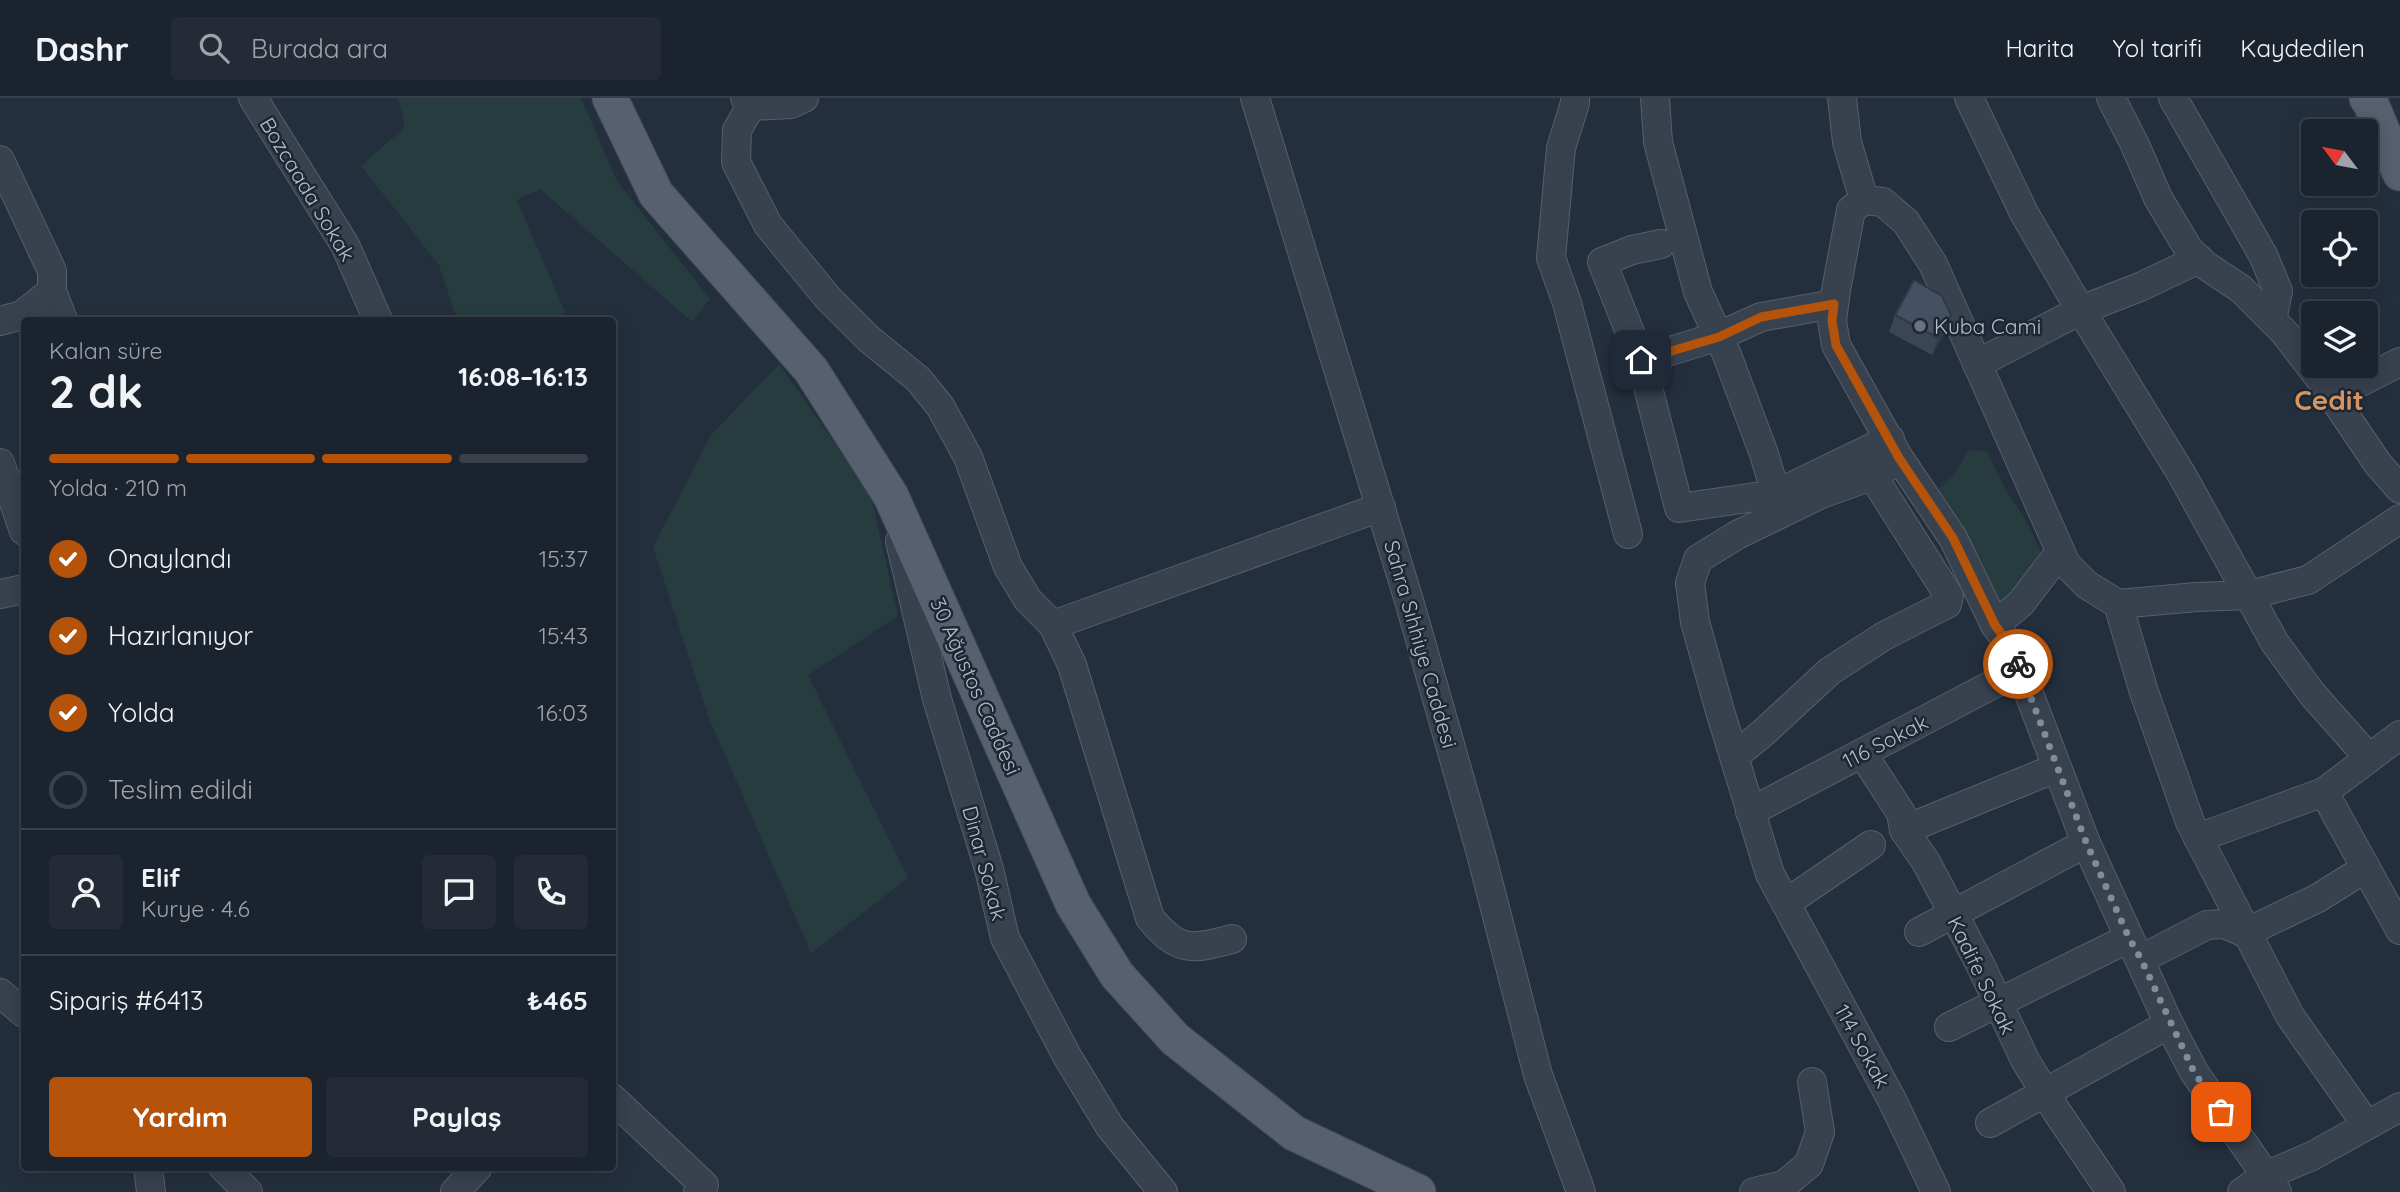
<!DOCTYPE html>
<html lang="tr">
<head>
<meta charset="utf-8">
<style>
  :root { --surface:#1b232e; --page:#242b36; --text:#f1f3f6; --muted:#a0a4aa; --line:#39404a; --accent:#b45309 }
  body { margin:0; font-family:Quicksand,sans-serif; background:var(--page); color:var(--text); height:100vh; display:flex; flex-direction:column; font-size:26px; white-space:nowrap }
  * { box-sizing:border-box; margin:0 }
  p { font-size:23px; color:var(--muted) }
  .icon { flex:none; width:38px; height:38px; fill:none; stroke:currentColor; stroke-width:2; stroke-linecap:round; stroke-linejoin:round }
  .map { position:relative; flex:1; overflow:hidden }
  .sheet { position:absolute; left:21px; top:219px; width:595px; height:854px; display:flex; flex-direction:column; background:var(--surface); border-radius:7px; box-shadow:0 4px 18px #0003,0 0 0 2px var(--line) }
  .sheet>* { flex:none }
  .needle { width:46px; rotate:302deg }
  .controls { position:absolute; left:2301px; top:21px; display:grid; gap:14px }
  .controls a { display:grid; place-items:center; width:77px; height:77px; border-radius:7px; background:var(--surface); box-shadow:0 4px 18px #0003,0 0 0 2px var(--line); font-size:35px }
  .pin { position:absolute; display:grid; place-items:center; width:60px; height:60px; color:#fff; margin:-30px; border-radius:14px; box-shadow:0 4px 10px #0006 }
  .courier { position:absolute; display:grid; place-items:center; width:70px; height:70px; margin:-35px; border:5px solid #b45309; border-radius:50%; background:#fff; color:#222; box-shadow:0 2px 9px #0007 }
  .head em { font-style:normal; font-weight:700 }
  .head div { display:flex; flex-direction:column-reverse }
  .head { display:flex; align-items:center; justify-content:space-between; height:119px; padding:0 28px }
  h1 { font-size:46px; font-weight:700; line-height:52px }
  .bar { display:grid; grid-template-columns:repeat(4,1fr); gap:10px 7px; align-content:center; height:84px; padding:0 28px }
  .bar i { height:9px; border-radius:5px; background:var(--line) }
  .bar .selected { background:var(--accent) }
  .bar p { grid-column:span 4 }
  .line { display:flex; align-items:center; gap:18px; padding:0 28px; border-top:2px solid var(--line) }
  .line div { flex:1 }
  .round { display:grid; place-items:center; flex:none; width:74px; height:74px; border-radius:7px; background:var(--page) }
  ol { padding:0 28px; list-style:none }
  li { display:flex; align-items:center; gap:21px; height:77px }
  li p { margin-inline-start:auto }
  li .icon { padding:7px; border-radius:50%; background:var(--accent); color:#fff; stroke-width:4 }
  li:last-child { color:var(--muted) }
  li i { width:38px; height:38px; border:4px solid var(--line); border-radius:50% }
  .primary-button { display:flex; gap:14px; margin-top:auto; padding:14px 28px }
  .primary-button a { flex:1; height:80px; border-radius:7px; background:var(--accent); color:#fff; font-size:28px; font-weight:700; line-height:80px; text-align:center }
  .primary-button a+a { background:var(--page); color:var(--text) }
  header { display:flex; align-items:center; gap:42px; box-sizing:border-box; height:98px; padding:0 35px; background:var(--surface); border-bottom:2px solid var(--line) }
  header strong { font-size:33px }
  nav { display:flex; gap:38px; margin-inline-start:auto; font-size:24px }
  .search { width:490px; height:63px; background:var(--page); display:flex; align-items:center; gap:18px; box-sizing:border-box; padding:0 24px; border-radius:7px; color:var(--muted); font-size:26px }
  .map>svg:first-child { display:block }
</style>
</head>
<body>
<header>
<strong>Dashr</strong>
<div class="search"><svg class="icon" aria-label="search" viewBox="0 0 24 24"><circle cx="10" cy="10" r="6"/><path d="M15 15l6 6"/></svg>Burada ara</div>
<nav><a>Harita</a><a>Yol tarifi</a><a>Kaydedilen</a></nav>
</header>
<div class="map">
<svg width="2400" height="1094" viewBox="0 0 2400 1094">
  <rect width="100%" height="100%" fill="#242f3e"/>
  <g fill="#263c3f">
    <path d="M398,0H581L617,83L710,201L692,224L540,91L517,102L565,214L558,222H457L439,167L361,68L405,29Z"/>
    <path d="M779,266L871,397L898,518L808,577L908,780L811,855L709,620L653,449L711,337Z"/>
    <path d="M1969,352L1987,354L2007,394L2027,424L2046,465L2000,516L1934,396L1953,378Z"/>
  </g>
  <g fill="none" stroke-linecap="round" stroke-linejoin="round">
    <g stroke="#565f6c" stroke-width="30">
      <g id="minor">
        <path d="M253,0L345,147L378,222"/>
        <path d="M745,0L751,8L791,6L804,0"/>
        <path d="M1255,0L1410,506L1480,752L1538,977L1581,1094"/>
        <path d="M1575,0V5L1561,50L1551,160L1567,205L1628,436"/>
        <path d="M1655,0L1658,44L1698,194L1727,257L1764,356L1776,396"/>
        <path d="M1842,0L1847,44L1864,102"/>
        <path d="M1969,0L2024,115L2074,201L2182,377L2275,545L2313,597L2369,660"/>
        <path d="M2111,0L2135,47L2158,100L2189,152L2205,167L2241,191L2284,234L2324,286L2378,366L2400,391"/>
        <path d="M2173,0L2263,157L2278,193L2272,222"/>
        <path d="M751,8L737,32L736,64L768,127L828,200L869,241L918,281L940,308L968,359L1008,469L1028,502L1053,527L1381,409"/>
        <path d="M0,62L52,173V193L63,222"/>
        <path d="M1864,102L1851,112L1836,192L1832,223L1836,247L1899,360L1953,440L1995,527L2008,545L2020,572L2086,745L2169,926L2194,974L2277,1094"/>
        <path d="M1864,102L1883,104L1906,124L1933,166L2066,466L2087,487L2118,506L2197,499L2249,497L2308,482L2400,421"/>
        <path d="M1661,146L1632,152L1602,164L1641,262L1679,410L1776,396L1890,341"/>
        <path d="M0,223L22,217L52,193"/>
        <path d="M1641,262L1719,238L1761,219L1834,206"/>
        <path d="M1977,266L2081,212L2140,189L2199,161"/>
        <path d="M2333,298L2400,264"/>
        <path d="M0,365L24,433"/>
        <path d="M1877,376L1819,397L1737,437L1698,461L1690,485L1695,524L1720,613L1770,776L1892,1002L1936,1094"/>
        <path d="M900,443L937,601L989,771L1005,840L1067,958L1110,1029L1163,1094"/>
        <path d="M0,496L24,491"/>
        <path d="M2118,506L2144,594L2190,724L2290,918L2366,1026"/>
        <path d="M1053,527L1072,567L1150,820C1178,854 1191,852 1232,841"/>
        <path d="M1995,527L2021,505L2060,454"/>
        <path d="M2400,637L2324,694L2400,832"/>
        <path d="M1862,655L1901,715L1904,732L1926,764L1980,866L2025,962L2057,1014L2111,1094"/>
        <path d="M1735,658L1764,634L1830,573L1884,538L1947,506L1949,498L1877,385V376L1891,366"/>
        <path d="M1750,714L2020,572"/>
        <path d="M1904,732L2056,670"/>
        <path d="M2198,740L2324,694"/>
        <path d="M1786,805L1871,747"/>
        <path d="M1919,834L2086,745"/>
        <path d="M2141,861L2207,827L2224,826L2245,835L2318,800L2366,770"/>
        <path d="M0,895L24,915"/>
        <path d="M1949,929L2129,840"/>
        <path d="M612,1000L704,1087L698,1094"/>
        <path d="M1990,1025L2169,926"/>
        <path d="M148,1069L151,1094"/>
        <path d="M223,1069L248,1094"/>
        <path d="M455,1094L478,1069"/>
        <path d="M1754,1094L1784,1087L1809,1066L1820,1034L1812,984"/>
        <path d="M2242,1094L2265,1078L2312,1058L2400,1009"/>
      </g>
    </g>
    <g stroke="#414a57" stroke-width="37">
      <g id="major">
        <path d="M610,0L656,96L811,272L891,398L1073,806L1117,877L1175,941L1294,1035L1418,1094"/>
        <path d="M2367,0L2371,6L2400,75"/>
      </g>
    </g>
    <use href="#minor" stroke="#38414e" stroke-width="28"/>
    <use href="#major" stroke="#56606e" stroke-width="35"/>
  </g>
  <path fill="#3b4654" d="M1895,217L1945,234L1932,257L1889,234Z"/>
  <path fill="#303945" d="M1951,217L1945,234L1932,257L1938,240Z"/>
  <path fill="#455162" stroke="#303945" stroke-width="2" d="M1914,182L1942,198L1951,217L1938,240L1895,217Z"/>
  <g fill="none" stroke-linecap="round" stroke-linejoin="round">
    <path stroke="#828b98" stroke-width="7" stroke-dasharray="0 12.6" d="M2018,566L2086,744L2129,840L2141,861L2194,974L2221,1014"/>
    <path stroke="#b45309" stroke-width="9" d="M1641,262L1719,239L1761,219L1834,206L1832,223L1836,247L1899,360L1953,440L1995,527L2008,545L2018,566"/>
  </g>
  <circle fill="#6b7280" stroke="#1d2633" stroke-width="2.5" cx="1920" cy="228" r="7"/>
  <g text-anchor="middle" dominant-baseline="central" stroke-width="5" stroke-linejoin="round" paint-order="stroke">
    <g font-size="21" fill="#b4bcc9" stroke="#1d2633">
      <text transform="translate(308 91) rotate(59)">Bozcaada Sokak</text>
      <text transform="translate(1421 546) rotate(74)">Sahra Sıhhiye Caddesi</text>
      <text transform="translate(976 588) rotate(66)">30 Ağustos Caddesi</text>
      <text transform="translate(1885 643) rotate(-27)">116 Sokak</text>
      <text transform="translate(985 765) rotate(75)">Dinar Sokak</text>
      <text transform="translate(1982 877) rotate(64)">Kadife Sokak</text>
      <text transform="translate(1863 948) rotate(61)">114 Sokak</text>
    </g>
    <g font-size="21" fill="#b4bcc9" stroke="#1d2633" text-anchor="start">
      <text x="1934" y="228">Kuba Cami</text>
    </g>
    <g font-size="28" font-weight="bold" fill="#d59563" stroke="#1d2633">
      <text x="2329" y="301">Cedit</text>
    </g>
  </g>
</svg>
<div class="controls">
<a><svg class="needle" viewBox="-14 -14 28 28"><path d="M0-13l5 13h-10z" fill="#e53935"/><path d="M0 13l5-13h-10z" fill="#a0a4aa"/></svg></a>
<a><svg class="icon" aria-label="locate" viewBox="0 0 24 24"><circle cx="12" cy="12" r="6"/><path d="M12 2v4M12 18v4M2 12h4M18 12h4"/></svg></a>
<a><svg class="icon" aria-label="layers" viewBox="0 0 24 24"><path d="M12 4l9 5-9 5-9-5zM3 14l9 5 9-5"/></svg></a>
</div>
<div class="pin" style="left:2221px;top:1014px;background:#ea580c"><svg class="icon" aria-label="bag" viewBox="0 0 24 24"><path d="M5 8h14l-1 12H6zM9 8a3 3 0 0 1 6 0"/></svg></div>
<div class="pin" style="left:1641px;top:262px;background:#1f2937"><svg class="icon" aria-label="home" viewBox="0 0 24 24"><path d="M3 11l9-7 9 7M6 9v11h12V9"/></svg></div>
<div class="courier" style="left:2018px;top:566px"><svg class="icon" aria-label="bike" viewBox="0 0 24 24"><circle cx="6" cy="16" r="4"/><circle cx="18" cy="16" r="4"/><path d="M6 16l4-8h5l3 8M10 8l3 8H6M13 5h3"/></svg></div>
<section class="sheet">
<div class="head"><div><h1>2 dk</h1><p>Kalan süre</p></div><em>16:08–16:13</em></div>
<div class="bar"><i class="selected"></i><i class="selected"></i><i class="selected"></i><i></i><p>Yolda · 210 m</p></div>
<ol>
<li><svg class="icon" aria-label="check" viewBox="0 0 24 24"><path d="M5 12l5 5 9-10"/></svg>Onaylandı<p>15:37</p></li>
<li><svg class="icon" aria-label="check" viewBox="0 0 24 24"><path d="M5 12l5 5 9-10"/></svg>Hazırlanıyor<p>15:43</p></li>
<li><svg class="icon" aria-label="check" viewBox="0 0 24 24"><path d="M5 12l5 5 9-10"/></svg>Yolda<p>16:03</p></li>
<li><i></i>Teslim edildi</li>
</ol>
<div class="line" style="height:126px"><a class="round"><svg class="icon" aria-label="person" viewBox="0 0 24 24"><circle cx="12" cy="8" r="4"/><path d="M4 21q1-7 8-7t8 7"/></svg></a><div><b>Elif</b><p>Kurye · 4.6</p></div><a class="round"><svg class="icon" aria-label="chat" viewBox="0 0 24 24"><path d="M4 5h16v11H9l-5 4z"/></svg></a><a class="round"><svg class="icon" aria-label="phone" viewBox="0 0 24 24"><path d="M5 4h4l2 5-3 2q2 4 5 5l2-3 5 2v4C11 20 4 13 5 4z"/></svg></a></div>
<div class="line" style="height:91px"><div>Sipariş #6413</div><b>₺465</b></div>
<div class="primary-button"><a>Yardım</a><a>Paylaş</a></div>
</section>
</div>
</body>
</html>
